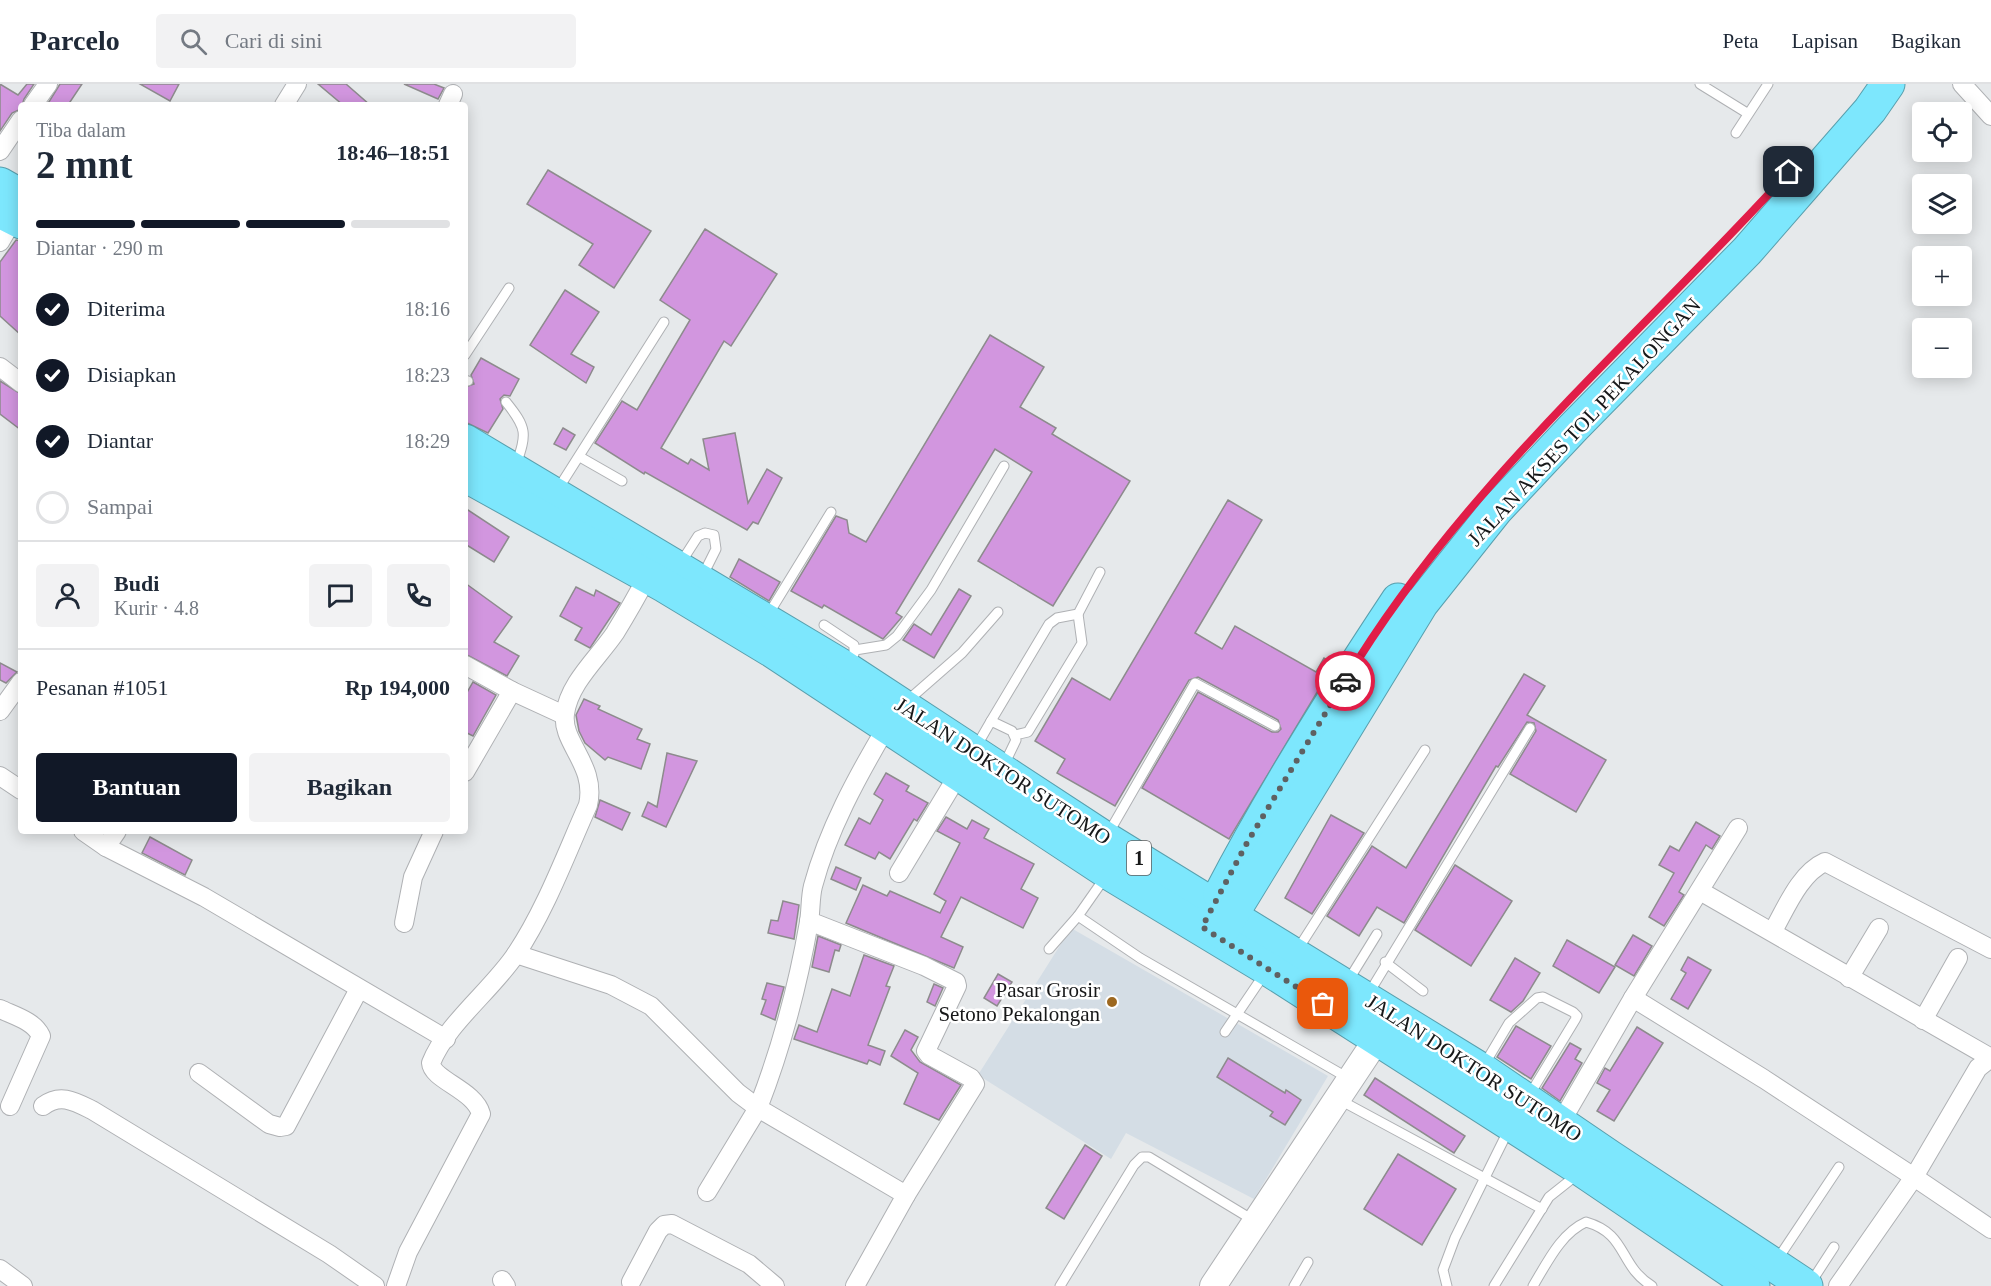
<!DOCTYPE html>
<html lang="id">
<head>
<meta charset="utf-8">
<style>
  :root { --surface:#fff; --page:#f2f2f3; --text:#1f2937; --muted:#747a83; --line:#e0e1e3; --accent:#111827 }
  body { margin:0; font-family:Georgia,serif; background:var(--page); color:var(--text); height:100vh; display:flex; flex-direction:column; font-size:22px; white-space:nowrap }
  * { box-sizing:border-box; margin:0 }
  p { font-size:20px; color:var(--muted) }
  .icon { flex:none; width:33px; height:33px; fill:none; stroke:currentColor; stroke-width:2; stroke-linecap:round; stroke-linejoin:round }
  .map { position:relative; flex:1; overflow:hidden }
  .sheet { position:absolute; left:18px; top:18px; width:450px; height:732px; display:flex; flex-direction:column; background:var(--surface); border-radius:6px; box-shadow:0 3px 15px #0003 }
  .sheet>* { flex:none }
  .fabs { position:absolute; left:1912px; top:18px; display:grid; gap:12px }
  .fabs a { display:grid; place-items:center; width:60px; height:60px; border-radius:6px; background:var(--surface); box-shadow:0 3px 15px #0003; font-size:30px }
  .pin { position:absolute; display:grid; place-items:center; width:51px; height:51px; color:#fff; margin:-26px; border-radius:12px; box-shadow:0 3px 9px #0006 }
  .courier { position:absolute; display:grid; place-items:center; width:60px; height:60px; margin:-30px; border:4px solid #e11d48; border-radius:50%; background:#fff; color:#222; box-shadow:0 2px 8px #0007 }
  .summary em { font-style:normal; font-weight:600 }
  .summary div { display:flex; flex-direction:column-reverse }
  .summary { display:flex; align-items:center; justify-content:space-between; height:102px; padding:0 18px }
  h1 { font-size:39px; font-weight:600; line-height:45px }
  .bar { display:grid; grid-template-columns:repeat(4,1fr); gap:9px 6px; align-content:center; height:72px; padding:0 18px }
  .bar i { height:8px; border-radius:4px; background:var(--line) }
  .bar .selected { background:var(--accent) }
  .bar p { grid-column:span 4 }
  .line { display:flex; align-items:center; gap:15px; padding:0 18px; border-top:2px solid var(--line) }
  .line div { flex:1 }
  .round { display:grid; place-items:center; flex:none; width:63px; height:63px; border-radius:6px; background:var(--page) }
  ol { padding:0 18px; list-style:none }
  li { display:flex; align-items:center; gap:18px; height:66px }
  li p { margin-inline-start:auto }
  li .icon { padding:6px; border-radius:50%; background:var(--accent); color:#fff; stroke-width:4 }
  li:last-child { color:var(--muted) }
  li i { width:33px; height:33px; border:3px solid var(--line); border-radius:50% }
  .action { display:flex; gap:12px; margin-top:auto; padding:12px 18px }
  .action a { flex:1; height:69px; border-radius:6px; background:var(--accent); color:#fff; font-size:24px; font-weight:600; line-height:69px; text-align:center }
  .action a+a { background:var(--page); color:var(--text) }
  header { display:flex; align-items:center; gap:36px; box-sizing:border-box; height:84px; padding:0 30px; background:var(--surface); border-bottom:2px solid var(--line) }
  header strong { font-size:28px }
  nav { display:flex; gap:33px; margin-inline-start:auto; font-size:21px }
  .search { width:420px; height:54px; background:var(--page); display:flex; align-items:center; gap:15px; box-sizing:border-box; padding:0 21px; border-radius:6px; color:var(--muted); font-size:22px }
  .map>svg:first-child { display:block }
</style>
</head>
<body>
<header>
<strong>Parcelo</strong>
<div class="search"><svg class="icon" aria-label="search" viewBox="0 0 24 24"><circle cx="10" cy="10" r="6"/><path d="M15 15l6 6"/></svg>Cari di sini</div>
<nav><a>Peta</a><a>Lapisan</a><a>Bagikan</a></nav>
</header>
<div class="map">
<svg width="1991" height="1202" viewBox="0 0 1991 1202">
  <rect width="100%" height="100%" fill="#e6e9eb"/>
  <path fill="#d4dde5" d="M1071,844L1328,992L1254,1115L1126,1049L1111,1075L978,991Z"/>
  <g fill="#d296df" stroke="#8d8b8d" stroke-width="1.5">
    <path d="M0,0L18,11L27,0H34L24,15L21,25L12,29L0,47Z"/>
    <path d="M60,0H82L68,21H47Z"/>
    <path d="M140,0H179L170,17Z"/>
    <path d="M318,0H346L370,21H343Z"/>
    <path d="M404,0H434L444,4L438,15Z"/>
    <path d="M548,86L651,147L614,204L579,181L593,160L527,120Z"/>
    <path d="M705,145L777,190L731,262L724,257L661,364L688,380L691,375L709,386L703,355L735,349L748,419L767,385L782,394L758,440L753,438L747,446L645,388L644,390L595,359L622,317L637,326L690,236L660,216Z"/>
    <path d="M16,156L21,157V251L0,232V178Z"/>
    <path d="M565,206L599,228L571,270L594,283L586,299L530,261Z"/>
    <path d="M990,251L1044,283L1020,323L1056,344L1052,350L1130,397L1053,522L978,477L1032,388L995,365L896,529L902,533L883,555L824,521L822,524L791,507L836,432L847,436L849,449L866,458Z"/>
    <path d="M481,274L519,295L510,312L504,311L500,315L503,325L488,349L465,338V303L474,300L471,291Z"/>
    <path d="M0,297L21,310V346L0,330Z"/>
    <path d="M563,344L575,351L566,366L554,360Z"/>
    <path d="M1228,416L1262,436L1195,549L1222,565L1235,542L1316,588L1324,574L1334,580L1229,755L1142,704L1198,608L1272,648H1278L1281,645L1278,636L1198,593L1189,596L1115,722L1057,689L1065,675L1035,657L1072,594L1110,616Z"/>
    <path d="M465,424L509,453L494,478L465,460Z"/>
    <path d="M739,475L780,498L769,517L730,493Z"/>
    <path d="M465,499L512,533L494,558L519,572L507,592L465,570Z"/>
    <path d="M576,503L594,512L596,506L620,519L590,564L575,556L582,544L560,532Z"/>
    <path d="M959,505L971,512L934,574L903,556L914,540L931,551Z"/>
    <path d="M0,579L17,588L6,599L0,596Z"/>
    <path d="M1524,590L1545,602L1527,631L1606,676L1576,728L1510,690L1536,647L1534,639L1527,638L1498,683L1496,682L1404,839L1377,823L1359,852L1327,832L1372,762L1406,784Z"/>
    <path d="M473,598L496,611L473,652L465,648V612Z"/>
    <path d="M584,615L600,622L598,625L642,645L637,655L650,660L641,685L608,673L605,676L585,659L579,647L576,631Z"/>
    <path d="M667,669L697,677L666,743L642,732L648,718L657,723Z"/>
    <path d="M886,689L909,702L906,707L928,719L917,737L914,735L890,775L879,768L875,775L845,761L859,734L870,740L883,716L874,710Z"/>
    <path d="M600,716L630,729L622,746L595,733Z"/>
    <path d="M1331,731L1364,749L1312,830L1285,814Z"/>
    <path d="M946,733L967,745L972,736L989,745L984,754L1034,780L1021,805L1038,814L1023,844L961,813L941,853L963,863L954,884L846,839L863,801L887,812L890,807L940,829L946,817L934,810L960,759L937,747Z"/>
    <path d="M1696,738L1720,752L1712,765L1706,761L1679,808L1684,811L1664,842L1649,833L1674,789L1659,781L1670,762L1679,767Z"/>
    <path d="M150,753L192,776L185,791L142,769Z"/>
    <path d="M1455,781L1512,817L1471,882L1415,846Z"/>
    <path d="M836,783L861,794L856,806L831,795Z"/>
    <path d="M783,817L799,821L794,855L768,849L771,836L778,837Z"/>
    <path d="M1633,851L1652,862L1634,892L1615,881Z"/>
    <path d="M818,852L841,861L839,867L835,866L829,888L812,883Z"/>
    <path d="M1567,856L1615,883L1599,909L1553,882Z"/>
    <path d="M864,871L894,882L886,902L890,903L868,961L885,967L880,981L869,976L867,980L794,955L799,941L817,948L832,905L850,912Z"/>
    <path d="M1688,873L1711,886L1688,925L1671,915L1686,889L1681,886Z"/>
    <path d="M1515,874L1540,889L1523,917L1511,928L1490,916Z"/>
    <path d="M998,890L1012,898L997,922L984,914Z"/>
    <path d="M767,899L784,903L775,936L761,930L766,916L762,915Z"/>
    <path d="M934,900L943,904L935,922L927,918Z"/>
    <path d="M1516,942L1551,962L1531,995L1497,973Z"/>
    <path d="M1637,943L1663,959L1614,1037L1597,1027L1610,1006L1597,999L1605,984L1610,987Z"/>
    <path d="M905,946L918,953L911,966L920,978L961,1001L939,1036L904,1020L918,989L891,972Z"/>
    <path d="M1570,959L1581,965L1575,975L1582,979L1560,1017L1542,1004Z"/>
    <path d="M1228,974L1285,1009L1286,1006L1301,1016L1285,1041L1270,1032L1273,1028L1217,993Z"/>
    <path d="M1375,994L1465,1052L1454,1069L1364,1011Z"/>
    <path d="M1085,1061L1102,1072L1064,1135L1046,1124Z"/>
    <path d="M1398,1070L1456,1105L1422,1161L1364,1125Z"/>
  </g>
  <g fill="none" stroke-linecap="round" stroke-linejoin="round">
    <g stroke="#afb1b4" stroke-width="11">
      <g id="lane">
        <path d="M1700,0L1747,29"/>
        <path d="M1736,49L1768,0"/>
        <path d="M465,271L509,204"/>
        <path d="M465,296L468,297"/>
        <path d="M506,318C527,344 527,349 516,381"/>
        <path d="M580,373L622,397"/>
        <path d="M558,405L664,238"/>
        <path d="M680,480L698,452L705,449L714,451L716,465L702,493"/>
        <path d="M768,531L831,428"/>
        <path d="M824,541L854,561V570"/>
        <path d="M855,566L886,561L897,552L931,506L1004,382"/>
        <path d="M906,618L962,569L998,528"/>
        <path d="M991,637L1049,540L1057,534L1078,530L1100,488"/>
        <path d="M1015,651L1028,648L1082,559L1078,530"/>
        <path d="M976,663L991,637L1012,647L1016,656L1004,681"/>
        <path d="M1108,750L1195,599L1275,642"/>
        <path d="M1078,832L1106,792"/>
        <path d="M1049,865L1078,832L1140,874L1348,994"/>
        <path d="M1298,865L1425,666"/>
        <path d="M1385,878L1423,907"/>
        <path d="M1348,897L1377,850"/>
        <path d="M1369,909L1530,644"/>
        <path d="M1225,948L1265,889"/>
        <path d="M1484,981L1509,939L1537,914L1543,913L1573,928L1577,932L1575,936L1530,1010"/>
        <path d="M1338,1015L1542,1125"/>
        <path d="M1777,1176L1839,1083"/>
        <path d="M1810,1200L1834,1163"/>
        <path d="M1060,1202L1134,1081L1142,1073H1149L1253,1136"/>
        <path d="M1294,1202L1308,1178"/>
        <path d="M1447,1202L1443,1186L1455,1154L1509,1045"/>
        <path d="M1494,1202L1549,1113L1578,1090"/>
        <path d="M1533,1202C1547,1179 1561,1149 1586,1138C1628,1150 1618,1181 1652,1202"/>
      </g>
    </g>
    <g stroke="#afb1b4" stroke-width="20">
      <g id="street">
        <path d="M1962,0L1991,32"/>
        <path d="M33,21L48,0"/>
        <path d="M284,21L297,0"/>
        <path d="M448,21L453,10"/>
        <path d="M0,67L21,36"/>
        <path d="M0,158L14,134"/>
        <path d="M0,283L21,299"/>
        <path d="M465,581L512,607L564,631"/>
        <path d="M0,627L21,598"/>
        <path d="M465,688L512,607"/>
        <path d="M0,692L21,706"/>
        <path d="M83,747L106,763L204,813L446,955"/>
        <path d="M106,763L117,747"/>
        <path d="M899,789L958,691"/>
        <path d="M1700,807L1991,974"/>
        <path d="M809,837L924,882L956,898L957,902L926,967L929,971L971,994L975,1000L906,1111"/>
        <path d="M404,839L413,793L434,747"/>
        <path d="M1773,847C1786,824 1800,789 1825,778L1991,865"/>
        <path d="M516,870L611,901L651,922L738,1009L758,1024L707,1108"/>
        <path d="M1849,894L1879,844"/>
        <path d="M1633,914L1764,995L1914,1093L1838,1202"/>
        <path d="M0,925C15,932 34,937 41,952L10,1022"/>
        <path d="M1923,936L1958,874"/>
        <path d="M1991,974L1978,984L1914,1093L1991,1145"/>
        <path d="M199,989L269,1040L280,1043L286,1042L359,905"/>
        <path d="M43,1022C60,1009 74,1017 92,1026L329,1170L375,1202"/>
        <path d="M1561,1038L1633,914L1738,744"/>
        <path d="M0,1185L23,1202"/>
        <path d="M502,1196L506,1202"/>
        <path d="M631,1198L658,1147L664,1141L672,1140L749,1180L775,1202"/>
        <path d="M396,1202L408,1168L481,1030C475,1006 432,996 431,979C447,939 492,906 516,870C546,825 566,770 588,721C597,681 561,659 565,630C569,599 598,574 615,549C626,531 637,512 647,493"/>
        <path d="M855,1202L906,1111L758,1024C781,965 798,901 809,838C811,826 810,814 813,802C828,746 857,693 886,644"/>
      </g>
    </g>
    <g stroke="#afb1b4" stroke-width="28">
      <path id="secondary" d="M1213,1202L1377,955"/>
    </g>
    <g stroke="#599fad" stroke-width="35">
      <g id="highway">
        <path d="M0,100L21,112"/>
        <path d="M0,127L21,138"/>
        <path d="M465,357L842,582L1106,755L1485,988L1610,1073L1806,1202"/>
        <path d="M465,391L665,502L771,566L1109,789L1268,885L1582,1086L1753,1202"/>
        <path d="M1220,811C1273,709 1335,611 1398,516"/>
        <path d="M1221,848L1422,519L1496,426L1574,343L1747,167L1870,26L1888,0"/>
      </g>
    </g>
    <use href="#lane" stroke="#fff" stroke-width="9"/>
    <use href="#street" stroke="#fff" stroke-width="18"/>
    <use href="#secondary" stroke="#fff" stroke-width="26"/>
    <use href="#highway" stroke="#7de7fd" stroke-width="33"/>
  </g>
  <g fill="none" stroke-linecap="round" stroke-linejoin="round">
    <path stroke="#5f6162" stroke-width="6" stroke-dasharray="0 10.8" d="M1323,920L1202,843L1248,757L1345,597"/>
    <path stroke="#e11d48" stroke-width="8" d="M1345,597C1461,403 1638,254 1789,88"/>
  </g>
  <circle fill="#9d6820" stroke="#fff" stroke-width="2" cx="1112" cy="918" r="6"/>
  <g text-anchor="middle" dominant-baseline="central" stroke-width="5" stroke-linejoin="round" paint-order="stroke">
    <rect fill="#fff" stroke="#5d5d5e" stroke-width="1.5" x="1127" y="757" width="24" height="34" rx="4.5"/>
    <g font-size="20" font-weight="bold" fill="#171819">
      <text x="1139" y="774">1</text>
    </g>
    <g font-size="21" fill="#171819" stroke="#fff">
      <text transform="translate(1584 338) rotate(-47)">JALAN AKSES TOL PEKALONGAN</text>
      <text transform="translate(1003 687) rotate(33)">JALAN DOKTOR SUTOMO</text>
      <text transform="translate(1474 984) rotate(33)">JALAN DOKTOR SUTOMO</text>
    </g>
    <g font-size="21" fill="#171819" stroke="#fff" text-anchor="end">
      <text x="1100" y="906">Pasar Grosir<tspan x="1100" dy="24">Setono Pekalongan</tspan></text>
    </g>
  </g>
</svg>
<div class="fabs">
<a><svg class="icon" aria-label="locate" viewBox="0 0 24 24"><circle cx="12" cy="12" r="6"/><path d="M12 2v4M12 18v4M2 12h4M18 12h4"/></svg></a>
<a><svg class="icon" aria-label="layers" viewBox="0 0 24 24"><path d="M12 4l9 5-9 5-9-5zM3 14l9 5 9-5"/></svg></a>
<a>+</a>
<a>−</a>
</div>
<div class="pin" style="left:1323px;top:920px;background:#ea580c"><svg class="icon" aria-label="bag" viewBox="0 0 24 24"><path d="M5 8h14l-1 12H6zM9 8a3 3 0 0 1 6 0"/></svg></div>
<div class="pin" style="left:1789px;top:88px;background:#1f2937"><svg class="icon" aria-label="home" viewBox="0 0 24 24"><path d="M3 11l9-7 9 7M6 9v11h12V9"/></svg></div>
<div class="courier" style="left:1345px;top:597px"><svg class="icon" aria-label="car" viewBox="0 0 24 24"><path d="M5 17H2v-5l4-1 3-4h7l3 4 3 1v5h-3M9 17h6M6 11h13"/><circle cx="7" cy="17" r="2"/><circle cx="17" cy="17" r="2"/></svg></div>
<section class="sheet">
<div class="summary"><div><h1>2 mnt</h1><p>Tiba dalam</p></div><em>18:46–18:51</em></div>
<div class="bar"><i class="selected"></i><i class="selected"></i><i class="selected"></i><i></i><p>Diantar · 290 m</p></div>
<ol>
<li><svg class="icon" aria-label="check" viewBox="0 0 24 24"><path d="M5 12l5 5 9-10"/></svg>Diterima<p>18:16</p></li>
<li><svg class="icon" aria-label="check" viewBox="0 0 24 24"><path d="M5 12l5 5 9-10"/></svg>Disiapkan<p>18:23</p></li>
<li><svg class="icon" aria-label="check" viewBox="0 0 24 24"><path d="M5 12l5 5 9-10"/></svg>Diantar<p>18:29</p></li>
<li><i></i>Sampai</li>
</ol>
<div class="line" style="height:108px"><a class="round"><svg class="icon" aria-label="person" viewBox="0 0 24 24"><circle cx="12" cy="8" r="4"/><path d="M4 21q1-7 8-7t8 7"/></svg></a><div><b>Budi</b><p>Kurir · 4.8</p></div><a class="round"><svg class="icon" aria-label="chat" viewBox="0 0 24 24"><path d="M4 5h16v11H9l-5 4z"/></svg></a><a class="round"><svg class="icon" aria-label="phone" viewBox="0 0 24 24"><path d="M5 4h4l2 5-3 2q2 4 5 5l2-3 5 2v4C11 20 4 13 5 4z"/></svg></a></div>
<div class="line" style="height:78px"><div>Pesanan #1051</div><b>Rp 194,000</b></div>
<div class="action"><a>Bantuan</a><a>Bagikan</a></div>
</section>
</div>
</body>
</html>
